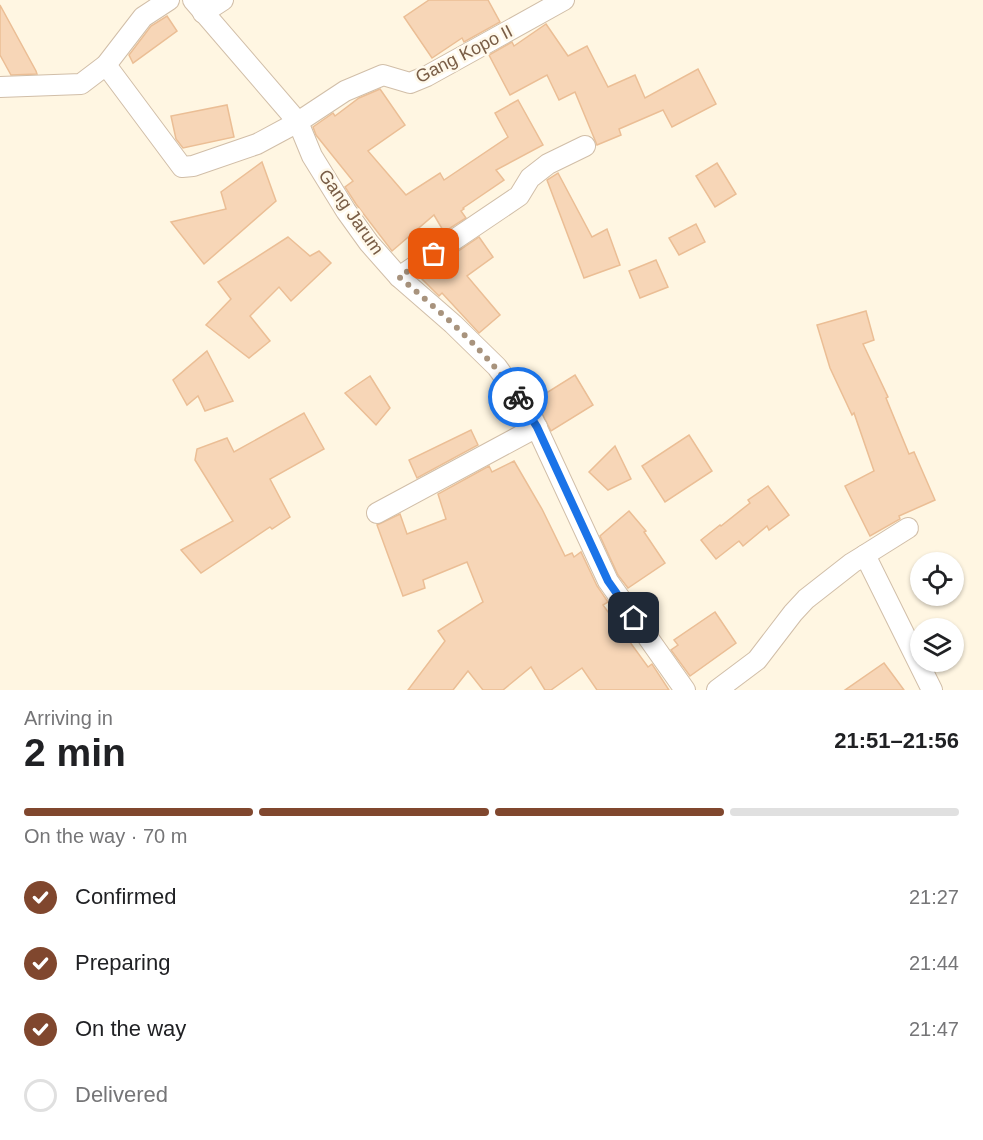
<!DOCTYPE html>
<html lang="en">
<head>
<meta charset="utf-8">
<style>
  :root { --surface:#fff; --page:#f6f6f6; --text:#202124; --muted:#757577; --line:#e0e0e0; --accent:#80472e }
  body { margin:0; font-family:Helvetica,sans-serif; background:var(--page); color:var(--text); height:100vh; display:flex; flex-direction:column; font-size:22px; white-space:nowrap }
  * { box-sizing:border-box; margin:0 }
  p { font-size:20px; color:var(--muted) }
  .icon { flex:none; width:33px; height:33px; fill:none; stroke:currentColor; stroke-width:2; stroke-linecap:round; stroke-linejoin:round }
  .map { position:relative; height:690px; overflow:hidden }
  .drawer { display:flex; flex-direction:column; background:var(--surface); flex:1 }
  .drawer>* { flex:none }
  .tools { position:absolute; left:910px; top:552px; display:grid; gap:12px }
  .tools a { display:grid; place-items:center; width:54px; height:54px; border-radius:50%; background:var(--surface); box-shadow:0 2px 4px #0004; font-size:30px }
  .pin { position:absolute; display:grid; place-items:center; width:51px; height:51px; color:#fff; margin:-26px; border-radius:12px; box-shadow:0 3px 9px #0006 }
  .courier { position:absolute; display:grid; place-items:center; width:60px; height:60px; margin:-30px; border:4px solid #1a73e8; border-radius:50%; background:#fff; color:#222; box-shadow:0 2px 8px #0007 }
  .head em { font-style:normal; font-weight:600 }
  .head div { display:flex; flex-direction:column-reverse }
  .head { display:flex; align-items:center; justify-content:space-between; height:102px; padding:0 24px }
  h1 { font-size:39px; font-weight:600; line-height:45px }
  .bar { display:grid; grid-template-columns:repeat(4,1fr); gap:9px 6px; align-content:center; height:72px; padding:0 24px }
  .bar i { height:8px; border-radius:4px; background:var(--line) }
  .bar .selected { background:var(--accent) }
  .bar p { grid-column:span 4 }
  ol { padding:0 24px; list-style:none }
  li { display:flex; align-items:center; gap:18px; height:66px }
  li p { margin-inline-start:auto }
  li .icon { padding:6px; border-radius:50%; background:var(--accent); color:#fff; stroke-width:4 }
  li:last-child { color:var(--muted) }
  li i { width:33px; height:33px; border:3px solid var(--line); border-radius:50% }
  .map>svg:first-child { display:block }
</style>
</head>
<body>
<div class="map">
<svg width="983" height="690" viewBox="0 0 983 690">
  <rect width="100%" height="100%" fill="#fff6e2"/>
  <g fill="#f7d6b7" stroke="#ebbe95" stroke-width="1.5">
    <path d="M429,0H488L500,22L464,42L462,38L432,58L404,17Z"/>
    <path d="M0,5L36,71L37,74L11,75L0,55Z"/>
    <path d="M167,16L177,31L133,63L129,55L151,26Z"/>
    <path d="M546,24L568,56L587,46L608,87L635,75L645,98L698,69L716,104L672,127L663,110L619,129L621,135L597,145L575,92L559,100L547,75L510,95L489,55L512,42L514,46Z"/>
    <path d="M380,89L405,125L368,151L406,195L440,173L444,180L508,137L495,113L518,100L543,145L496,170L504,180L463,208L464,209L461,211L466,218L444,232L434,215L392,251L356,204L345,187L353,181L316,135L313,127L333,113L335,116L359,98Z"/>
    <path d="M227,105L234,137L183,148L176,139L171,116Z"/>
    <path d="M262,162L276,201L204,264L171,222L226,209L221,192Z"/>
    <path d="M717,163L736,194L715,207L696,176Z"/>
    <path d="M558,173L592,237L607,229L620,265L584,278L547,180Z"/>
    <path d="M696,224L705,242L679,255L669,238Z"/>
    <path d="M288,237L310,256L319,251L331,263L291,301L279,287L250,316L270,341L249,358L206,325L231,299L218,282Z"/>
    <path d="M479,237L493,257L467,276L500,315L479,333L442,293L439,296L420,277Z"/>
    <path d="M656,260L668,287L640,298L629,271Z"/>
    <path d="M866,311L874,340L863,344L888,397L886,398L909,454L914,452L935,500L899,516L900,519L870,536L845,486L874,471L854,413L852,415L830,368L817,325Z"/>
    <path d="M207,351L233,401L205,411L198,396L187,405L173,380Z"/>
    <path d="M575,375L593,405L551,431L535,400Z"/>
    <path d="M370,376L390,408L376,425L345,393Z"/>
    <path d="M304,413L324,449L270,479L290,517L272,529L270,527L201,573L181,550L233,521L195,460L197,449L227,438L234,452Z"/>
    <path d="M471,430L478,445L417,478L409,460Z"/>
    <path d="M689,435L712,471L665,502L642,466Z"/>
    <path d="M615,446L631,479L608,490L589,472Z"/>
    <path d="M514,461L542,509L565,556L572,553L574,557L581,552L597,586L608,602L603,605L648,667L652,664L669,690H597L582,668L551,690H545L531,667L503,690H483L468,671L453,690H408L445,641L438,631L483,602L467,562L423,580L425,588L403,596L377,525L400,514L407,534L446,519L438,494L489,466L492,472Z"/>
    <path d="M768,486L789,515L769,530L767,526L743,546L739,541L716,559L701,540L720,525L721,526L750,503L748,500Z"/>
    <path d="M629,511L646,531L644,532L665,563L628,588L618,575L600,536Z"/>
    <path d="M715,612L736,643L690,676L671,650L678,645L674,640Z"/>
    <path d="M884,663L904,690H845Z"/>
  </g>
  <g fill="none" stroke-linecap="round" stroke-linejoin="round">
    <g stroke="#d1bea8" stroke-width="22">
      <g id="minor">
        <path d="M193,0L298,122L312,156L346,211L369,243L399,277L453,324L497,367L530,413L608,581L685,690"/>
        <path d="M203,13L223,0"/>
        <path d="M106,65L182,167L193,166L257,144L298,122L345,91L383,75L410,83L427,76L564,0"/>
        <path d="M0,87L81,84L106,65L143,17L169,0"/>
        <path d="M399,277L519,196L530,178L548,164L585,146"/>
        <path d="M377,513L537,427"/>
        <path d="M865,555L908,528"/>
        <path d="M717,690L757,660L793,613L806,599L852,563L865,555L932,690"/>
      </g>
    </g>
    <use href="#minor" stroke="#fff" stroke-width="20"/>
  </g>
  <g fill="none" stroke-linecap="round" stroke-linejoin="round">
    <path stroke="#a8937d" stroke-width="6" stroke-dasharray="0 10.8" d="M434,254L399,277C443,314 485,350 518,397"/>
    <path stroke="#1a73e8" stroke-width="8" d="M518,397L537,427L608,581L634,618"/>
  </g>
  <g text-anchor="middle" dominant-baseline="central" stroke-width="5" stroke-linejoin="round" paint-order="stroke">
    <g font-size="18" fill="#795d46" stroke="#fff9eb">
      <text transform="translate(464 54) rotate(-27)">Gang Kopo II</text>
      <text transform="translate(351 212) rotate(55)">Gang Jarum</text>
    </g>
  </g>
</svg>
<div class="tools">
<a><svg class="icon" aria-label="locate" viewBox="0 0 24 24"><circle cx="12" cy="12" r="6"/><path d="M12 2v4M12 18v4M2 12h4M18 12h4"/></svg></a>
<a><svg class="icon" aria-label="layers" viewBox="0 0 24 24"><path d="M12 4l9 5-9 5-9-5zM3 14l9 5 9-5"/></svg></a>
</div>
<div class="pin" style="left:434px;top:254px;background:#ea580c"><svg class="icon" aria-label="bag" viewBox="0 0 24 24"><path d="M5 8h14l-1 12H6zM9 8a3 3 0 0 1 6 0"/></svg></div>
<div class="pin" style="left:634px;top:618px;background:#1f2937"><svg class="icon" aria-label="home" viewBox="0 0 24 24"><path d="M3 11l9-7 9 7M6 9v11h12V9"/></svg></div>
<div class="courier" style="left:518px;top:397px"><svg class="icon" aria-label="bike" viewBox="0 0 24 24"><circle cx="6" cy="16" r="4"/><circle cx="18" cy="16" r="4"/><path d="M6 16l4-8h5l3 8M10 8l3 8H6M13 5h3"/></svg></div>
</div>
<section class="drawer">
<div class="head"><div><h1>2 min</h1><p>Arriving in</p></div><em>21:51–21:56</em></div>
<div class="bar"><i class="selected"></i><i class="selected"></i><i class="selected"></i><i></i><p>On the way · 70 m</p></div>
<ol>
<li><svg class="icon" aria-label="check" viewBox="0 0 24 24"><path d="M5 12l5 5 9-10"/></svg>Confirmed<p>21:27</p></li>
<li><svg class="icon" aria-label="check" viewBox="0 0 24 24"><path d="M5 12l5 5 9-10"/></svg>Preparing<p>21:44</p></li>
<li><svg class="icon" aria-label="check" viewBox="0 0 24 24"><path d="M5 12l5 5 9-10"/></svg>On the way<p>21:47</p></li>
<li><i></i>Delivered</li>
</ol>
</section>
</body>
</html>
